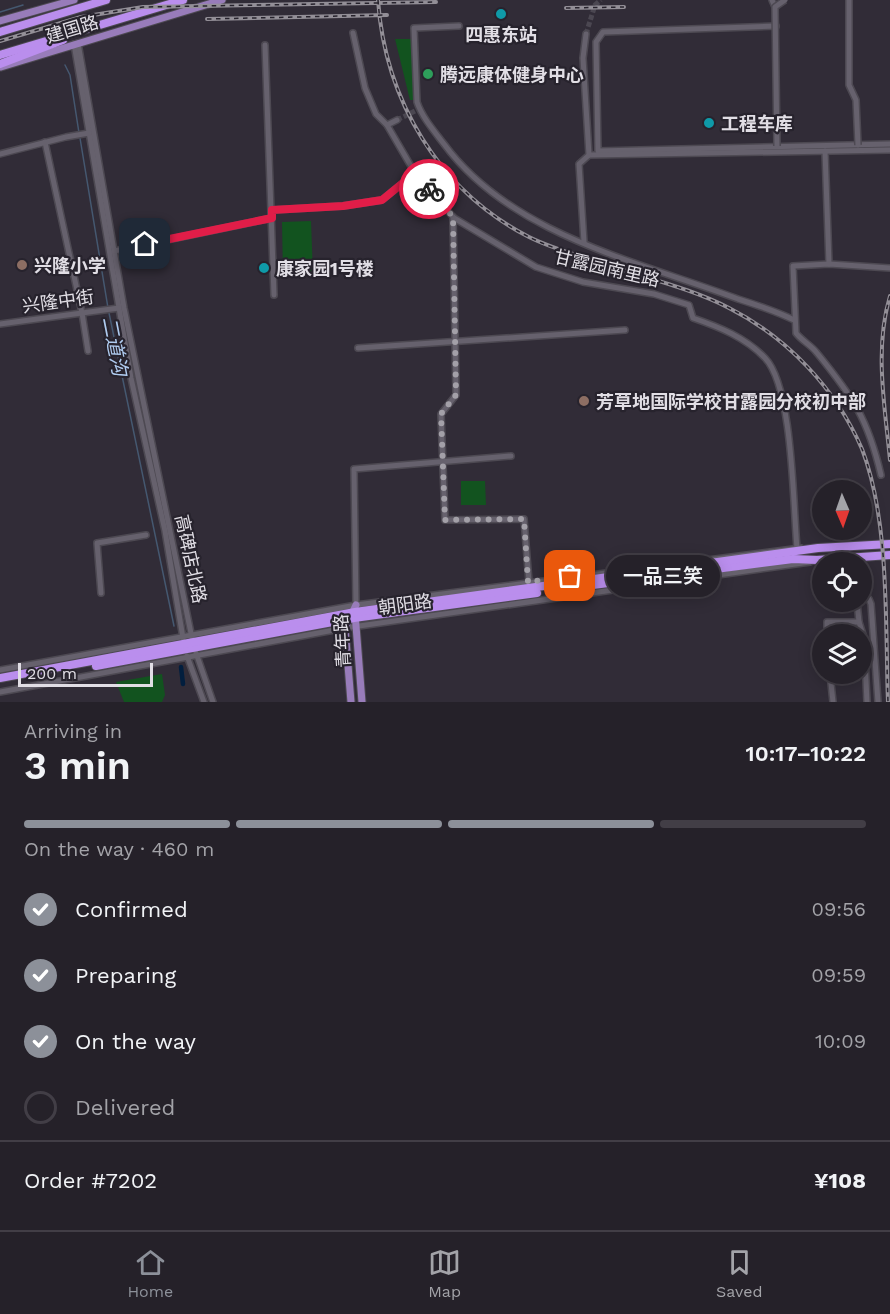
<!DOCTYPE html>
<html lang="en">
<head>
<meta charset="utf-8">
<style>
  :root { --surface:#252129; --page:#312e35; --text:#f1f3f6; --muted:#a3a3a8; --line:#423e46; --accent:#8c9099 }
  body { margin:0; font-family:"Work Sans","Noto Sans SC",sans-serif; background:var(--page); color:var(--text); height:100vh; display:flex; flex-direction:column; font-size:22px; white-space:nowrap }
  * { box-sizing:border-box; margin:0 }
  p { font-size:20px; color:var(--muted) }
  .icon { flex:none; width:33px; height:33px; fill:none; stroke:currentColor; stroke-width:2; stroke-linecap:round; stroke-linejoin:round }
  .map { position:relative; height:702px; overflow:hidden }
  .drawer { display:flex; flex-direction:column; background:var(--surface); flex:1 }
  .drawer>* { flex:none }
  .needle { width:39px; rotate:178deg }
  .tools { position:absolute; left:812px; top:480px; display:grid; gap:12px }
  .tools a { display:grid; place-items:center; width:60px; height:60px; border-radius:50%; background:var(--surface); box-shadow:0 3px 15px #0003,0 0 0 2px var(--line); font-size:30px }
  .scale { position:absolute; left:18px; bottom:15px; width:135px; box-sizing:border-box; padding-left:6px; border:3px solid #e1dee5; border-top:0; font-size:16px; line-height:21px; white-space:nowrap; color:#e1dee5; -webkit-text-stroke:4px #27232d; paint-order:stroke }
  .pin { position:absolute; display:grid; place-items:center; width:51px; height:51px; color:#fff; margin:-26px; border-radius:12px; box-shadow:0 3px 9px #0006 }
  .courier { position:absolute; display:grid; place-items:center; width:60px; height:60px; margin:-30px; border:4px solid #e11d48; border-radius:50%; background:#fff; color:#222; box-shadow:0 2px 8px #0007 }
  .bubble { position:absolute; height:42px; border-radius:21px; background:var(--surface); box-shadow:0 3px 15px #0003,0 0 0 2px var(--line); font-size:20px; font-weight:600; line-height:42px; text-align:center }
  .head em { font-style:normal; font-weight:600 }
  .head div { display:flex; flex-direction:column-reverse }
  .head { display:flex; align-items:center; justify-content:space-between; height:102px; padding:0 24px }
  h1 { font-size:39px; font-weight:600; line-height:45px }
  .bar { display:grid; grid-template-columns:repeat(4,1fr); gap:9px 6px; align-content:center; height:72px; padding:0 24px }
  .bar i { height:8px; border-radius:4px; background:var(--line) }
  .bar .active { background:var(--accent) }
  .bar p { grid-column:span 4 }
  .line { display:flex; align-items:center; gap:15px; padding:0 24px; border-top:2px solid var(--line) }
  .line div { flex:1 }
  ol { padding:0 24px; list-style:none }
  li { display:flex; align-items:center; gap:18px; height:66px }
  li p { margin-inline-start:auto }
  li .icon { padding:6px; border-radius:50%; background:var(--accent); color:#fff; stroke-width:4 }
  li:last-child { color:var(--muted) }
  li i { width:33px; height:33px; border:3px solid var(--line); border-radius:50% }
  .tabs { display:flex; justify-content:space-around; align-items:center; height:84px; border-top:2px solid var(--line); background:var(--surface); font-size:16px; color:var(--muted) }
  .tabs a { display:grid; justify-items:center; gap:3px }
  .tabs .active { color:var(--accent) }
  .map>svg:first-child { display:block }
</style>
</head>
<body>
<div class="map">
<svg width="890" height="702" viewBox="0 0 890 702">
  <rect width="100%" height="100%" fill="#312c37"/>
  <g fill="#12531f">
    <path d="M395,39H411L415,100H410Z"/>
    <path d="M311,221L313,274H283L282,222Z"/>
    <path d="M461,481H485L486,505H461Z"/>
    <path d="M162,674L165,695L162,702H124L116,682Z"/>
  </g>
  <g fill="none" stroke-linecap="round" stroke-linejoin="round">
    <g stroke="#455870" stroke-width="1.5">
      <path d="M0,12L23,5"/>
      <path d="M65,65L70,75L79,133"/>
      <path d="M80,138L108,308"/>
      <path d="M109,313L174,626"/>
    </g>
    <path stroke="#021e3e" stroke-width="4.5" d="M181,667L183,684"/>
    <g stroke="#4b4751" stroke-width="5" stroke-dasharray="5 2.5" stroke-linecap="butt">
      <path d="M586,34L595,5L601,0"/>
      <path d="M397,120L415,111"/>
    </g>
    <g stroke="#4d4952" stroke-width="8">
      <g id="minor">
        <path d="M772,0L775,7"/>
        <path d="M459,26L414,28L417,102C422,117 434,131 444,144C511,235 637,261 738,299C757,305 776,311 794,320"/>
        <path d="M776,26L603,32L596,42L598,151L890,144"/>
        <path d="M353,33L365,88L376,114L387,125L415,173L454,218L536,267L583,282L654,294L689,305L693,318C719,327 745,337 765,358C793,387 793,505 797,548"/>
        <path d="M78,43L124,308L192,638"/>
        <path d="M74,44L131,378L165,531L183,638"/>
        <path d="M265,45L274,295"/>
        <path d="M387,125L397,120"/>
        <path d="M45,142L82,313L88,351"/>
        <path d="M825,151L829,264"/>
        <path d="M0,154L66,137L89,133"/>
        <path d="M589,155L890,150"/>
        <path d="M272,210L343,206L382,200L415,173"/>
        <path d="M453,217L456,395L441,414L445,520L524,519L529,582"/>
        <path d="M584,242L579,164L589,155L583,58L586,34"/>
        <path d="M114,251L272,218"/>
        <path d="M0,324L119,308"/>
        <path d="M358,348L625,330"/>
        <path d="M881,475C868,419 853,397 817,353C811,345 802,341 796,333L793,266L829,264L890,268"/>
        <path d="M101,593L97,543L146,535"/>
        <path d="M861,597L869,599L871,604L878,702"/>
        <path d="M356,605L354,469L511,456"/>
        <path d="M859,622L864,638L867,702"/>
        <path d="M827,634V622H859L857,602"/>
        <path d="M196,653L213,702"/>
        <path d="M187,656L204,702"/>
        <path d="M0,670L356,605L801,548"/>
        <path d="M830,674L833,702"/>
        <path d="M0,692L345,628L810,562"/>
      </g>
    </g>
    <g stroke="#4d4952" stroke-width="9">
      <g id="major">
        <path d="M0,21L74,0"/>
        <path d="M1,67L222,0"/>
        <path d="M355,613L362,702"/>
        <path d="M351,702L345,628L356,605"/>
      </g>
    </g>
    <g stroke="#4d4952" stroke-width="10">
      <g id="highway">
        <path d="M0,32L106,0"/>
        <path d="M0,55L183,0"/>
        <path d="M0,64L63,40"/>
        <path d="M570,588L793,559L817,560L890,555"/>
        <path d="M96,666L354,618L537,593"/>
        <path d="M0,678L355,612L818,548L890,544"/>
      </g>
    </g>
    <use href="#minor" stroke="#66616d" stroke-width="5"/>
    <use href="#major" stroke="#987cba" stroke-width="7"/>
    <use href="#highway" stroke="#ba8eed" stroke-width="8"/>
    <g stroke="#938f97" stroke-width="4">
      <g id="rail">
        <path d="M378,0C385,100 439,191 529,237C555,250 584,257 611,266C650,279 692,289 729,308C788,338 836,389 862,449C890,522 885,624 888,702"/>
        <path d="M566,8L624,7"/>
        <path d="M207,19L387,15"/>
        <path d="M0,41L81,17L143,7L436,2"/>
        <path d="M890,296C874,349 885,407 890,460"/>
      </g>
    </g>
    <use href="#rail" stroke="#27232d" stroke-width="1.5" stroke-dasharray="4.5" stroke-linecap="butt"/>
    <g stroke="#4d4952" stroke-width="8" stroke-linecap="butt">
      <g id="minor-bridge">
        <path d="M849,0V85L856,100L858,145"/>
        <path d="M777,146L775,7L785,0"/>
      </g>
    </g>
    <use href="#minor-bridge" stroke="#66616d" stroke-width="5"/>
  </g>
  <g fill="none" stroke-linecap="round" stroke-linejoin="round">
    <path stroke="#a3a0a8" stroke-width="6" stroke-dasharray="0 10.8" d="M429,189L453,217L456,395L441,414L445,520L524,519L528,582L570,576"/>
    <path stroke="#e11d48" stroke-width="8" d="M145,244L272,218V210L343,206L382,200L415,173L429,189"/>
  </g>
  <g fill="#0f9aa8" stroke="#27232d" stroke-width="2">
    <circle cx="501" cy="14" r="6"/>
    <circle cx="709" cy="123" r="6"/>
    <circle cx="264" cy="268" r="6"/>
  </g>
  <circle fill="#2e9e5b" stroke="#27232d" stroke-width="2" cx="428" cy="74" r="6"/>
  <g fill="#8d6e63" stroke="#27232d" stroke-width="2">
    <circle cx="22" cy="265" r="6"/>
    <circle cx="584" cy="401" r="6"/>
  </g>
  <g text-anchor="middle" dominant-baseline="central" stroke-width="4.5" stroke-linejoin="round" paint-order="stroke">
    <g font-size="18" fill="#e1dee5" stroke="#27232d">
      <text transform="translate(72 29) rotate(-17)">建国路</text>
      <text transform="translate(607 268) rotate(13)">甘露园南里路</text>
      <text transform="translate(58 301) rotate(-8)">兴隆中街</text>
      <text transform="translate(191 559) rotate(78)">高碑店北路</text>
      <text transform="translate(405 604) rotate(-8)">朝阳路</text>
      <text transform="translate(342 641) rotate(-93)">青年路</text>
    </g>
    <g font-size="18" font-weight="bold" fill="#e1dee5" stroke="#27232d" text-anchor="start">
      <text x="501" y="34" text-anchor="middle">四惠东站</text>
      <text x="440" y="74">腾远康体健身中心</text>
      <text x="721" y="123">工程车库</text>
      <text x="34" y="265">兴隆小学</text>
      <text x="276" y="268">康家园1号楼</text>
      <text x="596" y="401">芳草地国际学校甘露园分校初中部</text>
    </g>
    <g font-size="20" font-style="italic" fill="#afcbef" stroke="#27232d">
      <text transform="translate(115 346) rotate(79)">二道沟</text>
    </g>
  </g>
</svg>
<div class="tools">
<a><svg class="needle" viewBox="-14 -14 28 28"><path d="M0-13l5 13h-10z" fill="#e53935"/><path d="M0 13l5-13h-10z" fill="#a3a3a8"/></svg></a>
<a><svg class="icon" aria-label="locate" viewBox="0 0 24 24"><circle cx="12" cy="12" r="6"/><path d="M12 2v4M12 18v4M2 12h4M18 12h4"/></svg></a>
<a><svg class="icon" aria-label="layers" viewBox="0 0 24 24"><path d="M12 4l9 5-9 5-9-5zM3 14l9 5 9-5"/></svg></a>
</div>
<div class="scale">200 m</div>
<div class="pin" style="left:570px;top:576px;background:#ea580c"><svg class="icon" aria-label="bag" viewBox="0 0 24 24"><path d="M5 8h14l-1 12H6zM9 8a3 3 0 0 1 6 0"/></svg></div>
<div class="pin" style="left:145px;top:244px;background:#1f2937"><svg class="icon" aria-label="home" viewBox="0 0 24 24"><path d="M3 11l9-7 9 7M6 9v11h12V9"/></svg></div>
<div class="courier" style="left:429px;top:189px"><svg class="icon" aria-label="bike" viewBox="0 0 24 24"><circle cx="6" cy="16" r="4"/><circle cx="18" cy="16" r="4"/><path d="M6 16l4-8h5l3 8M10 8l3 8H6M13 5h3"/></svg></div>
<div class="bubble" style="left:606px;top:555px;width:114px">一品三笑</div>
</div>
<section class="drawer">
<div class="head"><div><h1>3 min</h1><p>Arriving in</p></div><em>10:17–10:22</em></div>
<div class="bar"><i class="active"></i><i class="active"></i><i class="active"></i><i></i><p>On the way · 460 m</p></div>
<ol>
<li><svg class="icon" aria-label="check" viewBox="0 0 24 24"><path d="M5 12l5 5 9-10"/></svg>Confirmed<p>09:56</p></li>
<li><svg class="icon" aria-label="check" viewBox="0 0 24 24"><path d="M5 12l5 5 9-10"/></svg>Preparing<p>09:59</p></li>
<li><svg class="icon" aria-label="check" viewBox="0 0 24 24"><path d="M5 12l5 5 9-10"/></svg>On the way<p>10:09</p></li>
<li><i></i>Delivered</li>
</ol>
<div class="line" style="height:78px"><div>Order #7202</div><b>¥108</b></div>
</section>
<nav class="tabs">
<a class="active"><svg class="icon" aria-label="home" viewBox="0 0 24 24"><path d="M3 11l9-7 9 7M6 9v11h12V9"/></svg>Home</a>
<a><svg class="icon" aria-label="map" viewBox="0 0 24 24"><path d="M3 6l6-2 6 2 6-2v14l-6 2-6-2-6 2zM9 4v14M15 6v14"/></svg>Map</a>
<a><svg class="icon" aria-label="saved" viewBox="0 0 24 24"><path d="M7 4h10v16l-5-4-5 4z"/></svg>Saved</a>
</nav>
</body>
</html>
